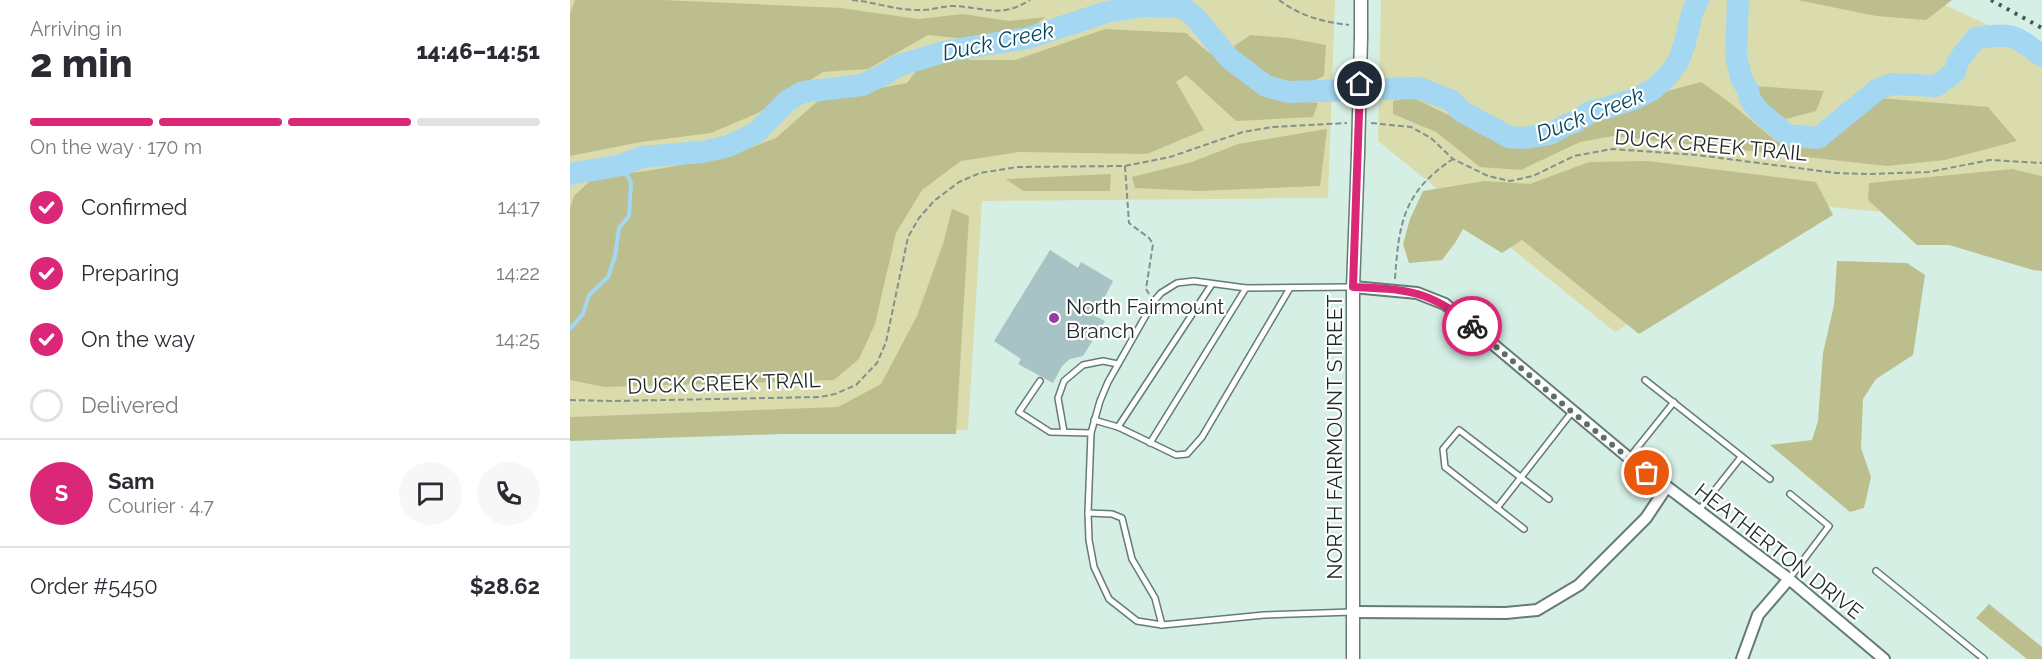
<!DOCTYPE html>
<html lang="en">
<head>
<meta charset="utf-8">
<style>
  :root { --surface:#fff; --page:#f7f7f7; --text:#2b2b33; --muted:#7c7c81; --line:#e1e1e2; --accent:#db2777 }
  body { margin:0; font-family:Raleway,sans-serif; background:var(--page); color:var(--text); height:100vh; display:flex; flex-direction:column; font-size:22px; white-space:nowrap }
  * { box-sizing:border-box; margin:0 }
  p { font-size:20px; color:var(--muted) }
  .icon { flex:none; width:33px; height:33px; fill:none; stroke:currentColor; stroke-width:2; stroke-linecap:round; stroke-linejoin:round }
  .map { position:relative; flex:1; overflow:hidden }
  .side { display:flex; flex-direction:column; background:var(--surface); width:570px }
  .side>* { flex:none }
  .pin { position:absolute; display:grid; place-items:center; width:51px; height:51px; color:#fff; margin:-26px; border:3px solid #fff; border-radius:50%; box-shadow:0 2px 6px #0007 }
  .courier { position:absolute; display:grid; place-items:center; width:60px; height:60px; margin:-30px; border:4px solid #db2777; border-radius:50%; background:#fff; color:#222; box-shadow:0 2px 8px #0007 }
  .head em { font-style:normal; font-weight:800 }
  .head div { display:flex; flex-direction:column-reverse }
  .head { display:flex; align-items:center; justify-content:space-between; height:102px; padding:0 30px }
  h1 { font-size:39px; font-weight:800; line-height:45px }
  .bar { display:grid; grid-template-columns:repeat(4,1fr); gap:9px 6px; align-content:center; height:72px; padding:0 30px }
  .bar i { height:8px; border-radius:4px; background:var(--line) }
  .bar .on { background:var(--accent) }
  .bar p { grid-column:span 4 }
  .line { display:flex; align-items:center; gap:15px; padding:0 30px; border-top:2px solid var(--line) }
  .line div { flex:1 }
  .round { display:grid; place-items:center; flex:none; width:63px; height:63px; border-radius:32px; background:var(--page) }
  ol { padding:0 30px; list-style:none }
  li { display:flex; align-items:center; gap:18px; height:66px }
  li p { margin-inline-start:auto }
  li .icon { padding:6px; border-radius:50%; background:var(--accent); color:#fff; stroke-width:4 }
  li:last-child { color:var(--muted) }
  li i { width:33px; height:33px; border:3px solid var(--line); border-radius:50% }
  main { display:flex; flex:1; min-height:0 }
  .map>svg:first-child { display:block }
</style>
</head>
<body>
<main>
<section class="side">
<div class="head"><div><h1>2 min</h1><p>Arriving in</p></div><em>14:46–14:51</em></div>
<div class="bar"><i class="on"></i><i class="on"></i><i class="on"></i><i></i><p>On the way · 170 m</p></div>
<ol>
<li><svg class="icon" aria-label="check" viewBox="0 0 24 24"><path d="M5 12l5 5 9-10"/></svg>Confirmed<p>14:17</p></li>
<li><svg class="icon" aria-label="check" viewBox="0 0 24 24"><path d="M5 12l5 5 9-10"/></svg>Preparing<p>14:22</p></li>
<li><svg class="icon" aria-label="check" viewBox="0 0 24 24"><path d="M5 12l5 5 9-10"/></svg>On the way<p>14:25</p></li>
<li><i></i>Delivered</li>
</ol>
<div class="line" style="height:108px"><b class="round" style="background:var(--accent);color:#fff">S</b><div><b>Sam</b><p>Courier · 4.7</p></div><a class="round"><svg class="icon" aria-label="chat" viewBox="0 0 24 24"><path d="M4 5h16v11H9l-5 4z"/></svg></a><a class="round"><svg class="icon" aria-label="phone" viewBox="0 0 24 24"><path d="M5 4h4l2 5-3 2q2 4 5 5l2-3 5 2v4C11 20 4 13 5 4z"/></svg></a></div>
<div class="line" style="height:78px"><div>Order #5450</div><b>$28.62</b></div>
</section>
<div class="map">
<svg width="1472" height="659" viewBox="0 0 1472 659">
  <rect width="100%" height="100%" fill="#d5efe5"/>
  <g fill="#dbdcae">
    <path d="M0,0H765L758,198L412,201L398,430H0Z"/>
    <path d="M811,0H1364L1472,50V239L1439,224L1250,206L1045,332L808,141Z"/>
  </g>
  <g fill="#bdbe8d">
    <path d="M5,0H92L271,8L348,19L393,14L439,21L476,17L456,31L406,40L358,35L298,69L253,72L188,113L141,133L71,142L0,156V13Z"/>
    <path d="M1227,0H1382L1356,20L1306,16Z"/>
    <path d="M535,29L616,33L632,47L699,97L748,103L743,117L666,121L616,75L606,82L634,130L577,154L449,152L391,161L352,190L326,233L305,324L289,359L264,380L34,387L0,380V208L4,196L23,178L82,170L156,157L206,138L250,99L337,83L366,45L400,60H445Z"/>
    <path d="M680,35L719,38L756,45L754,76L731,86L703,83L674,63L663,47Z"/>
    <path d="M1131,82L1159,102L1206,141L1249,143L1309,98L1418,107L1447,141L1375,160L1317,166L1043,136L1010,142L951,170L910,167L866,132L823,114V101L842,97L917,134L958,133L1022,118L1079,96Z"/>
    <path d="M1184,86L1254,91L1246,111L1216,119L1189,104Z"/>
    <path d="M757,129L750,186L629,191L565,188L562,177L622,162L668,144Z"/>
    <path d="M1078,161L1246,182L1263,215L1069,334L952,240L932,253L893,229L885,243L872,260L839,263L833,244L840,219L853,191L915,181L960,184L1019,162Z"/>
    <path d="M1442,169L1472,176V271L1463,270L1379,245H1347L1298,200L1299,183Z"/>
    <path d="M541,174L540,191H453L436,179Z"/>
    <path d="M382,209L399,216L386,434H211L0,441V417L268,407L311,384L347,316L373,244Z"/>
    <path d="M1267,261L1337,263L1355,275L1343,355L1306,379L1293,399L1291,448L1301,477L1294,508L1280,512L1200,445L1242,440L1248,421L1253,353L1264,305Z"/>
    <path d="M1419,604L1472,647V659H1457L1406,618Z"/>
  </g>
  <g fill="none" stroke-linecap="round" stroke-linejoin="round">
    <path stroke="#a3d7f2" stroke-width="4" d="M0,329L13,314L19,295L38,277L45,256L49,228L59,216L61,183L52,165"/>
    <g stroke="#a3d7f2" stroke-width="22">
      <path d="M1168,0L1166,55L1171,78L1178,90L1180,99L1189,111L1217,135L1248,138L1308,89L1322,84L1366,86L1385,72L1388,61L1406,38C1443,33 1443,34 1472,56"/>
      <path d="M0,174L52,165L72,157L132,152L159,146L187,132L217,101L233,92L292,85L317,73L327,66L377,51L458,38L537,12L575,6L612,7L624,16L659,58L696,86L718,92L849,88L882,101L891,111L939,137L954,138L980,134L996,125L1005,122L1022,111L1036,108L1064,99L1082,90L1096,78L1108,62L1115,43L1122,13L1128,0"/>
    </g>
  </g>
  <path fill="#a7c3c5" d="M480,250L508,268L511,262L543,281L525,316L535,321L513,356L500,359L492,366L483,383L448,364L451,359L424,341Z"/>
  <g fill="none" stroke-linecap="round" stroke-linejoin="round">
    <g stroke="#647c73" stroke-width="8">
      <g id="service">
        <path d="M1075,380L1200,479"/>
        <path d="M470,381L449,412L480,432L521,433"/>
        <path d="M524,420L548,427L642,284"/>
        <path d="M548,427L606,455L617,454L632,437L720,288"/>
        <path d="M494,432L488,398L494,381L513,365L533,361L548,364"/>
        <path d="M580,443L676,288"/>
        <path d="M1059,458L1104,402"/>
        <path d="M927,508L1002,412"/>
        <path d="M1129,510L1171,457"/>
        <path d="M518,513L542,514L552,518L562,559L585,598L592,625"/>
        <path d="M954,529L875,467L873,449L889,430L979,499"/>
        <path d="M1306,571L1414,659"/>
        <path d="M1219,579L1259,526L1220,494"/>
        <path d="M782,612L694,615L592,625L567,621L539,599L524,567L519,540L518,513L521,433L530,401L538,382L584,301L591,293L607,283L624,281L676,288L782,287"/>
      </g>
    </g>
    <g stroke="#647c73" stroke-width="14">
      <g id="minor">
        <path d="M783,287L847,293L875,304L1059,458L1219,579L1314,659"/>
        <path d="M783,612L936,613L967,610L1009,585L1076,518L1096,488"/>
        <path d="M1172,659L1188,615L1219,579"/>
      </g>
    </g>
    <g stroke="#647c73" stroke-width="15">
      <g id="tertiary">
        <path d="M791,37V0"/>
        <path d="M783,659V287L788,154"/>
      </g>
    </g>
    <g stroke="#80928b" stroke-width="2" stroke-dasharray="6 3" stroke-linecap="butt">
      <path d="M282,0C305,2 328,11 351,10C362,10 373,6 383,6C414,7 430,19 460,0"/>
      <path d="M709,0C730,16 753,22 779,25"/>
      <path d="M801,123L841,127L861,138L883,159L918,176L940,181L963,176L1004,156L1042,149L1127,155L1266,173L1298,174L1359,172L1420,160L1472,163"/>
      <path d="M555,166L559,223L579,238L583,244L576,289L579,294"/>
      <path d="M825,279C829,223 833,192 883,159"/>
      <path d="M0,400L43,401L250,397L265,394L286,385L307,363L316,342L338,237L349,218L364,201L389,182L410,173L448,167L555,166L600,157L673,132L703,127L777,123"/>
    </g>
    <use href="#service" stroke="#fff" stroke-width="5"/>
    <use href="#minor" stroke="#fff" stroke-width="10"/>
    <use href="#tertiary" stroke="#fff" stroke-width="12"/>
    <path stroke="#485550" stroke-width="4" stroke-dasharray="3 6" stroke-linecap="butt" d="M1421,0L1472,28"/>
    <g stroke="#647c73" stroke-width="15" stroke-linecap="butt">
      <path id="tertiary-bridge" d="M788,154L791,37"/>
    </g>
    <use href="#tertiary-bridge" stroke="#fff" stroke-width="12"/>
  </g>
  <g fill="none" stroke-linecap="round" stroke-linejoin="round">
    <path stroke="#5e6e68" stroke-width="6" stroke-dasharray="0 10.8" d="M902,326L1002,412L1077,473"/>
    <path stroke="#db2777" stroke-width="8" d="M790,84L783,287C835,289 861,290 902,326"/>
  </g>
  <circle fill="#993ca5" stroke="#fff" stroke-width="2" cx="484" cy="318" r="6"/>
  <g text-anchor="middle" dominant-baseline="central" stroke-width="4.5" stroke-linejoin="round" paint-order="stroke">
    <g font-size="21" fill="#1e2824" stroke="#fff">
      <text transform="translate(1141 145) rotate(5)">DUCK CREEK TRAIL</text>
      <text transform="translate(154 383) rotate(-2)">DUCK CREEK TRAIL</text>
      <text transform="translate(764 437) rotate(-90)">NORTH FAIRMOUNT STREET</text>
      <text transform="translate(1209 551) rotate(38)">HEATHERTON DRIVE</text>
    </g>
    <g font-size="21" fill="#1e2824" stroke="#fff" text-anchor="start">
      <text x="496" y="306">North Fairmount<tspan x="496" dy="24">Branch</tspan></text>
    </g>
    <g font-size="22" font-style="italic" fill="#004862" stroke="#fff">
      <text transform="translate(428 41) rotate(-12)">Duck Creek</text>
      <text transform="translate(1020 114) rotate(-21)">Duck Creek</text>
    </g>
  </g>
</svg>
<div class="pin" style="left:1077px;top:473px;background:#ea580c"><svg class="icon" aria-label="bag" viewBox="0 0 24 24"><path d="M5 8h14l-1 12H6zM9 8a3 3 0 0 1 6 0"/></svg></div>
<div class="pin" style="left:790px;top:84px;background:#1f2937"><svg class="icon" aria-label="home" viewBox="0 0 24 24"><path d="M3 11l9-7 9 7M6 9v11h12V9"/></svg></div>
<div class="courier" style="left:902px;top:326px"><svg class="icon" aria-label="bike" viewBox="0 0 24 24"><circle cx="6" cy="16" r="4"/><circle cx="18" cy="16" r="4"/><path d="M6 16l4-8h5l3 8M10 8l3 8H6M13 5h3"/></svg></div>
</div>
</main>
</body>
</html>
